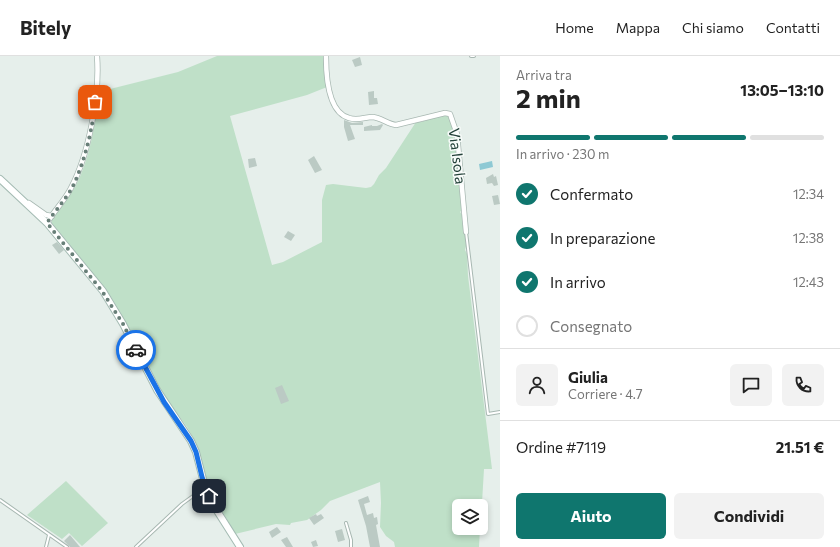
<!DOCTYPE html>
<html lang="it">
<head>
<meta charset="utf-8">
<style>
  :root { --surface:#fff; --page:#f2f2f2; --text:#222; --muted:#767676; --line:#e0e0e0; --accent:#0f766e }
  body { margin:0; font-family:Commissioner,sans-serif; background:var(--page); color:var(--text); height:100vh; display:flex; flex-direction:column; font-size:15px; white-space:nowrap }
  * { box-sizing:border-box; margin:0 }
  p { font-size:13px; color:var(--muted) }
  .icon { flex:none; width:22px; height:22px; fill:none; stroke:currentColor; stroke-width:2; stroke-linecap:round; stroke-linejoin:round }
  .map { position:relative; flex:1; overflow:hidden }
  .sheet { display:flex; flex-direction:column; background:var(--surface); width:340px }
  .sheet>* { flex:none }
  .controls { position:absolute; left:452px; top:443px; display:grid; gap:8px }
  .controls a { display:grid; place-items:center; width:36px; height:36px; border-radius:6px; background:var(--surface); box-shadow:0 2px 6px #0003; font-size:20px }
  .pin { position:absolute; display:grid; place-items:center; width:34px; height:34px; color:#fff; margin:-17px; border-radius:8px; box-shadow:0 2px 6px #0006 }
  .courier { position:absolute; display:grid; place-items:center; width:40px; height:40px; margin:-20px; border:3px solid #1a73e8; border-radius:50%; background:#fff; color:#222; box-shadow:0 1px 5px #0007 }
  .headline em { font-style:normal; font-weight:700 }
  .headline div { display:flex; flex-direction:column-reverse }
  .headline { display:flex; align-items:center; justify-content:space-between; height:68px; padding:0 16px }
  h1 { font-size:26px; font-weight:700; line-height:30px }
  .bar { display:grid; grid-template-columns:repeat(4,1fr); gap:6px 4px; align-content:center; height:48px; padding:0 16px }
  .bar i { height:5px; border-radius:3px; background:var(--line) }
  .bar .current { background:var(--accent) }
  .bar p { grid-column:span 4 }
  .line { display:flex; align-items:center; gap:10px; padding:0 16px; border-top:1px solid var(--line) }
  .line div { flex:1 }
  .round { display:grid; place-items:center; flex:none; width:42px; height:42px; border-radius:6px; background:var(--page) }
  ol { padding:0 16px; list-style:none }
  li { display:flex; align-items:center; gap:12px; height:44px }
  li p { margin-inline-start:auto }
  li .icon { padding:4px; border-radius:50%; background:var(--accent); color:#fff; stroke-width:4 }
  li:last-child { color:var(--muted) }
  li i { width:22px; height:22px; border:2px solid var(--line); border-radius:50% }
  .cta { display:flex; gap:8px; margin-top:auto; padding:8px 16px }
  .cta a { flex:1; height:46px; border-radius:6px; background:var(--accent); color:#fff; font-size:16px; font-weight:700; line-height:46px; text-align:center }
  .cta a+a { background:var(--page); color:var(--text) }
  header { display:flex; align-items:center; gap:24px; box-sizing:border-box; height:56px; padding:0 20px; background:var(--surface); border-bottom:1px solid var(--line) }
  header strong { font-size:19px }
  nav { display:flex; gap:22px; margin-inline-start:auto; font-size:14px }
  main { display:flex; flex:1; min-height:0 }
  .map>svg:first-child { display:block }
</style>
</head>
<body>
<header>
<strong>Bitely</strong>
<nav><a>Home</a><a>Mappa</a><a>Chi siamo</a><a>Contatti</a></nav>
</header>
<main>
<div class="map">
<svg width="500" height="491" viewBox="0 0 500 491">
  <rect width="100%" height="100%" fill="#e6efeb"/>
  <g fill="#bfe0c8">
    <path d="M217,0H324L325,21L327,31L307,39L230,60L272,209L283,206L322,186V144L326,129L333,128L366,132L371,131L374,128L379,119L386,112L416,66H422L424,64L447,58C457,65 458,104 459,117L457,119V122L460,125L462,154L460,156L463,160L466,190L465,194L467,198L468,220L492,413H484L481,464V450H459V472H480L479,491H395L394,486L386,480L380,471L381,447L380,426L330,445L321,454L307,464L291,467L290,469L276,468L235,478L216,444L207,426L196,387L187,371L163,338L134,281L135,278L134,276L131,275L116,249L106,233L52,167V164C60,153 68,142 75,131C90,103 96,67 98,36L178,16Z"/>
    <path d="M66,425L108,467L82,490L69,477L62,483L27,459Z"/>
  </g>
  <path fill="#8ec9d4" d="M492,105L493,111L480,114L479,108Z"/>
  <g fill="#bbcac4">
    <path d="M360,1L362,9L355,11L352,4Z"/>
    <path d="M374,35V42H377L378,48L369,49L368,36Z"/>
    <path d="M344,64L352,67L363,66V69H350L355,83L348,85L344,71Z"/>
    <path d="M382,68L383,69L380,74L364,75V71L372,69V70H377Z"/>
    <path d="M314,100L322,114L315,117L308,104Z"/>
    <path d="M255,102L257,110L249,112L248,103Z"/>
    <path d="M493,118L494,121L496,120L498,129L494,130L492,127L487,128L486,122Z"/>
    <path d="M498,139L500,148L494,149L492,140Z"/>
    <path d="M288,175L295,179L291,185L284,181Z"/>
    <path d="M57,186L64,194L59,198L52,189Z"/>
    <path d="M282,329L289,345L281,348L275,332Z"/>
    <path d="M368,440L370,446L364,448L367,459L373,457L374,462L377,461L378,468L376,469L380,491H370L366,470L358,444Z"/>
    <path d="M316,458L317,460L321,458L324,462L314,469L309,462Z"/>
    <path d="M277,471L281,476L272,482L269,476Z"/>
    <path d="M342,473L345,484L338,486L335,475Z"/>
    <path d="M70,479L80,491H70L64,485Z"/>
    <path d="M287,481L293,491H286L281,484Z"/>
    <path d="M316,484L318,490L313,491L311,486Z"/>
  </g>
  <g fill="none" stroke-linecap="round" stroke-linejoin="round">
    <g stroke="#a8b8b2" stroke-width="4">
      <g id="lane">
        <path d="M471,0H474"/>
        <path d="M466,176L488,358L500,356"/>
        <path d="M0,444L67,491"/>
        <path d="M346,467L351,484V491"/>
        <path d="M46,491L49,479"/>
        <path d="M136,491L182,448L204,432"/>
      </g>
    </g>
    <g stroke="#a8b8b2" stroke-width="6">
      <g id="street">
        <path d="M326,0C326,18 327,56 349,62C358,65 365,61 373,61C381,62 388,68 396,69L445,57L450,58L457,78L466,176"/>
        <path d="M29,147L46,159L52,160"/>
        <path d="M47,167C54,155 65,144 71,132C89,98 100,38 97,0"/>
      </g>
    </g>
    <g stroke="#a4bbb3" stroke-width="8">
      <path id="secondary" d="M0,123L47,167L103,235L123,268L157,334L191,385L196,396L205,431L214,450L240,491"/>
    </g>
    <use href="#lane" stroke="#fff" stroke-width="2"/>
    <use href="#street" stroke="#fff" stroke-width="4.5"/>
    <use href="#secondary" stroke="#fff" stroke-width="6"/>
  </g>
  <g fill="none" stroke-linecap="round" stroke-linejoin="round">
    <path stroke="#687f78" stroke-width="4" stroke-dasharray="0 7.2" d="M95,46C93,72 84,108 72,132C65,144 55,155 47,167L102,235L123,268L136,294"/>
    <path stroke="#1a73e8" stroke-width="5" d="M136,294L164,346L191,385L196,396L202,421L209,440"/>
  </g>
  <g text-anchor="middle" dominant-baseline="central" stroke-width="3" stroke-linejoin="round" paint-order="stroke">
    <g font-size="15" fill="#24423a" stroke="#f7fbf9">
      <text transform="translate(458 100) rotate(83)">Via Isola</text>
    </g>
  </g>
</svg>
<div class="controls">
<a><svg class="icon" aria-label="layers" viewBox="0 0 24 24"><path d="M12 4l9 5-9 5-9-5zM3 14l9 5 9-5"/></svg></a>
</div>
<div class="pin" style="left:95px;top:46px;background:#ea580c"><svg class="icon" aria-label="bag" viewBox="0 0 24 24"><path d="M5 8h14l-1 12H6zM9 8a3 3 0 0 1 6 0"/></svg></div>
<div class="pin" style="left:209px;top:440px;background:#1f2937"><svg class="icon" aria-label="home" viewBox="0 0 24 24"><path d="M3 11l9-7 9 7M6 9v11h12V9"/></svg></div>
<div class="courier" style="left:136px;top:294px"><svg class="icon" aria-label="car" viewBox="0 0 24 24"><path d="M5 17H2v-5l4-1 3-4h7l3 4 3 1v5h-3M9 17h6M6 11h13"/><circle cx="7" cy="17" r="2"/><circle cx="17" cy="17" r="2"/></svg></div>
</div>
<section class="sheet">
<div class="headline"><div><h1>2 min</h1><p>Arriva tra</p></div><em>13:05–13:10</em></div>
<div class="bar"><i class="current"></i><i class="current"></i><i class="current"></i><i></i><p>In arrivo · 230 m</p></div>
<ol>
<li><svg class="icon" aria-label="check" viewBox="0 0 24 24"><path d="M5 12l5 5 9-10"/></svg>Confermato<p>12:34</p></li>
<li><svg class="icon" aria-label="check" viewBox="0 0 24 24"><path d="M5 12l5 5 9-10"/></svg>In preparazione<p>12:38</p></li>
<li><svg class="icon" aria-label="check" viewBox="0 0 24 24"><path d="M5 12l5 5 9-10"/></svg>In arrivo<p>12:43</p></li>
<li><i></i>Consegnato</li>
</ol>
<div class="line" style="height:72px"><a class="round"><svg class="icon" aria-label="person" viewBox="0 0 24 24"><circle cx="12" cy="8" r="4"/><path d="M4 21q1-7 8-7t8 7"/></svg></a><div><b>Giulia</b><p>Corriere · 4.7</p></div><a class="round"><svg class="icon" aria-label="chat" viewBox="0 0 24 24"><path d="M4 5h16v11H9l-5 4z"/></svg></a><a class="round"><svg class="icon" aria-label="phone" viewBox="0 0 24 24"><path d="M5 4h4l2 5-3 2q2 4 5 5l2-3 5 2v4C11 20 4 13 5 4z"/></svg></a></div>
<div class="line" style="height:52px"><div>Ordine #7119</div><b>21.51 €</b></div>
<div class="cta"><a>Aiuto</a><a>Condividi</a></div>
</section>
</main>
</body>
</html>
